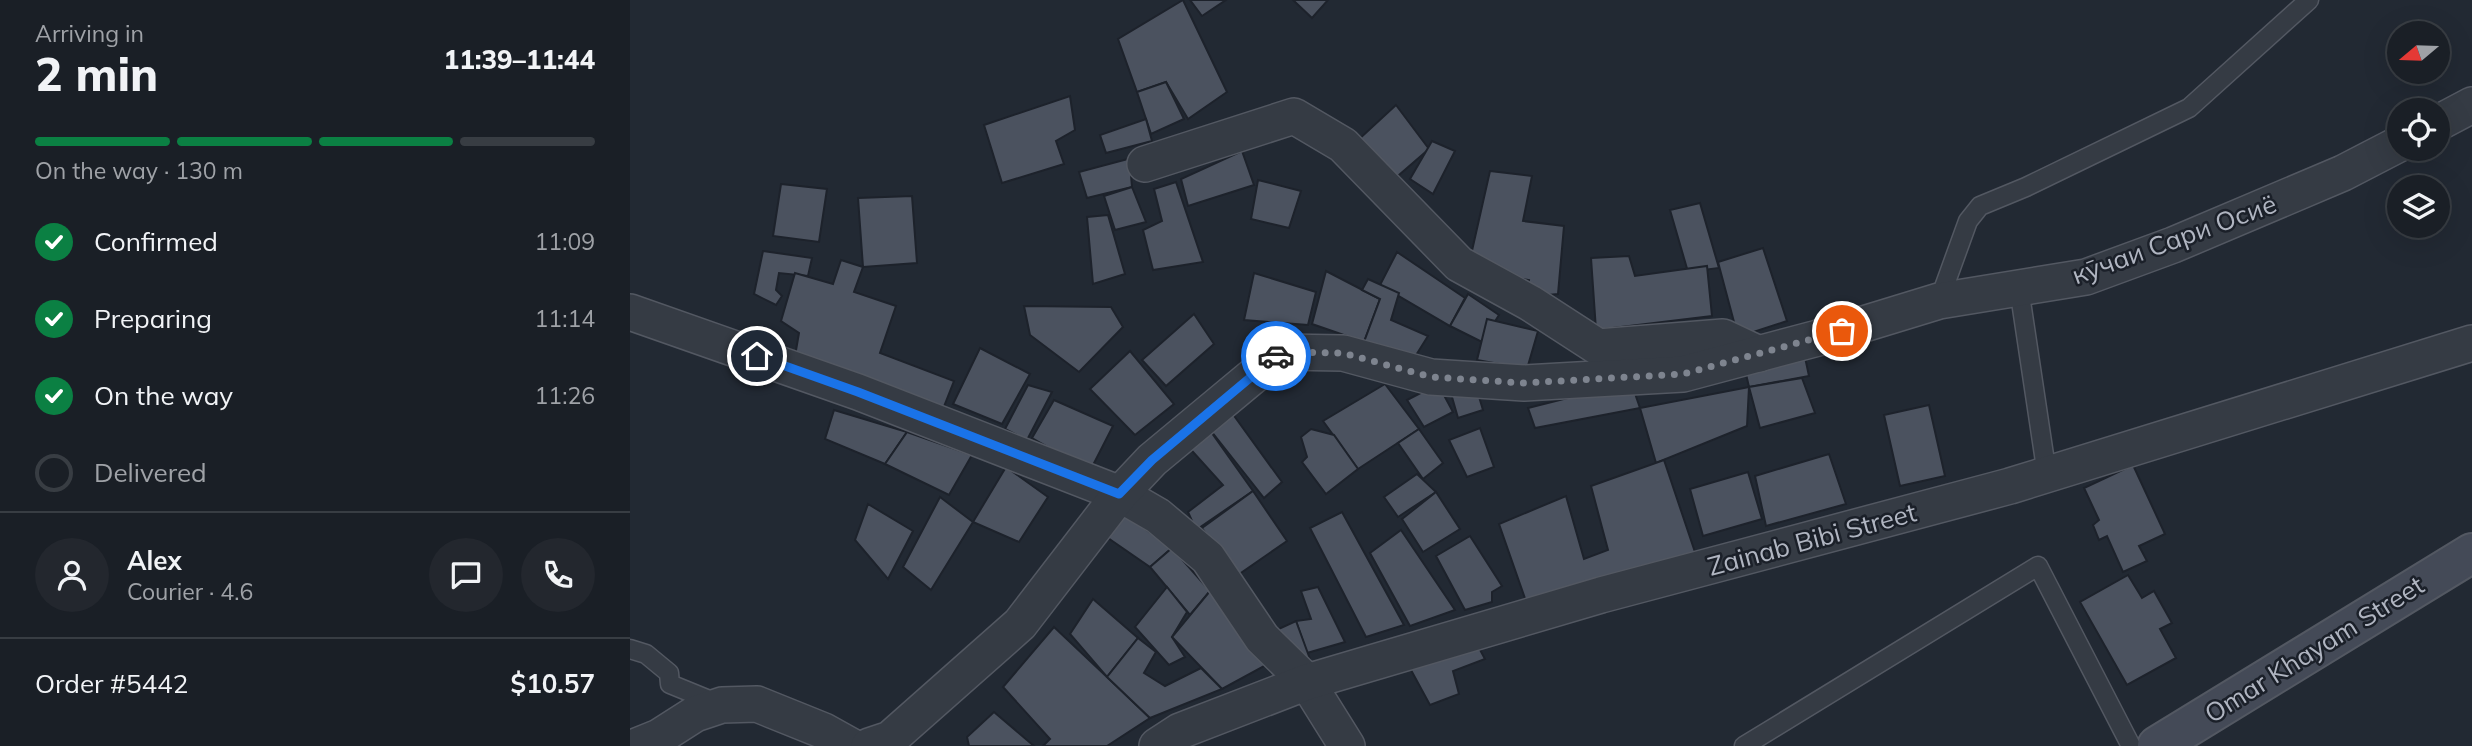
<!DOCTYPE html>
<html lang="en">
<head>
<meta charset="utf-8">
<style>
  :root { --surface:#1a1f26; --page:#23272e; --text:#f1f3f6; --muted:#9fa2a7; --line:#383d43; --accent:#0b8043 }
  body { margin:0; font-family:Mulish,sans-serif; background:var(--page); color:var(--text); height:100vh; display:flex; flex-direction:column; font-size:26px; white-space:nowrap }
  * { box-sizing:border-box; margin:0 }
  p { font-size:23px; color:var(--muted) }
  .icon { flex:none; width:38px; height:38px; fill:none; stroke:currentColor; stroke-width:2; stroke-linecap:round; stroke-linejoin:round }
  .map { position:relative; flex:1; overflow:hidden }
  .drawer { display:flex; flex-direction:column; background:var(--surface); width:630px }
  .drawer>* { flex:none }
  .needle { width:46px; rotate:251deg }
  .controls { position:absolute; left:1757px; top:21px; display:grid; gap:14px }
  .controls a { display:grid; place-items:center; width:63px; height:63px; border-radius:50%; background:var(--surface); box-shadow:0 7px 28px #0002,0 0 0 2px var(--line); font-size:35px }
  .pin { position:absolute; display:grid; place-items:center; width:60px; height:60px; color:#fff; margin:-30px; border:4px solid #fff; border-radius:50%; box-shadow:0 2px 7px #0007 }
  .courier { position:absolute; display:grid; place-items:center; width:70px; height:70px; margin:-35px; border:5px solid #1a73e8; border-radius:50%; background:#fff; color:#222; box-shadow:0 2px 9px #0007 }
  .headline em { font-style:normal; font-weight:800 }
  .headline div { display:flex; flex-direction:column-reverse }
  .headline { display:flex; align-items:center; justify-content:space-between; height:119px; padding:0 35px }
  h1 { font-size:46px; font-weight:800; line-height:52px }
  .bar { display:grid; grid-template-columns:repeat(4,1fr); gap:10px 7px; align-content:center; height:84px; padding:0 35px }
  .bar i { height:9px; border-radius:5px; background:var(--line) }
  .bar .selected { background:var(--accent) }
  .bar p { grid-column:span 4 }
  .line { display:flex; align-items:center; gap:18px; padding:0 35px; border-top:2px solid var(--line) }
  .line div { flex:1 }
  .round { display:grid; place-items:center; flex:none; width:74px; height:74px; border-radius:37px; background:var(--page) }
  ol { padding:0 35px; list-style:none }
  li { display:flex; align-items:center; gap:21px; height:77px }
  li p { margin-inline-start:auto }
  li .icon { padding:7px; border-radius:50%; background:var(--accent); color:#fff; stroke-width:4 }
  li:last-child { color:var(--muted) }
  li i { width:38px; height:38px; border:4px solid var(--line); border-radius:50% }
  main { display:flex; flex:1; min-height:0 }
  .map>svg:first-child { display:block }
</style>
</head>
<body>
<main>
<section class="drawer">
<div class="headline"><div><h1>2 min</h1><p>Arriving in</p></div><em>11:39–11:44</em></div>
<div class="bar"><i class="selected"></i><i class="selected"></i><i class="selected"></i><i></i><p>On the way · 130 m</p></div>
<ol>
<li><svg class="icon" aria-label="check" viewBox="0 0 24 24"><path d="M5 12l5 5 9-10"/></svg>Confirmed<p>11:09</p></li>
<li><svg class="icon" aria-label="check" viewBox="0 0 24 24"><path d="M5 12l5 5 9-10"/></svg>Preparing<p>11:14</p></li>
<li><svg class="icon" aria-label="check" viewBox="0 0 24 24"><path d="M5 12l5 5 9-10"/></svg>On the way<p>11:26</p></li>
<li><i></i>Delivered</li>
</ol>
<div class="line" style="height:126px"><a class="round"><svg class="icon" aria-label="person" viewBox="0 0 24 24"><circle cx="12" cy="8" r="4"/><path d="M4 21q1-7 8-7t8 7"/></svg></a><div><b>Alex</b><p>Courier · 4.6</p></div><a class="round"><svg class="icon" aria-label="chat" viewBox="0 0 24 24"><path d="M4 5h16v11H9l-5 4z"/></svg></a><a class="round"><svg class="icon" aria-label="phone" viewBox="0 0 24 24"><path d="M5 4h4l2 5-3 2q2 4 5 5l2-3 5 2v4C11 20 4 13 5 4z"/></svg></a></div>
<div class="line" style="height:91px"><div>Order #5442</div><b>$10.57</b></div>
</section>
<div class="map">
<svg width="1842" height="746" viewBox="0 0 1842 746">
  <rect width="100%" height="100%" fill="#222933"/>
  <g fill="#4b525f" stroke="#1d222b" stroke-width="2">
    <path d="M553,0L597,92L558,119L536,82L507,92L488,39Z"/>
    <path d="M560,0H596L572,16Z"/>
    <path d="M663,0H698L682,18Z"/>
    <path d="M536,82L554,119L521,134L507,92Z"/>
    <path d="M440,96L445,130L426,141L434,164L372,183L354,125Z"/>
    <path d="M766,105L799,149L762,181L727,141Z"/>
    <path d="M516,119L522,141L476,153L470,135Z"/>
    <path d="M802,141L825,151L803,194L780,179Z"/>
    <path d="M612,151L624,185L558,206L551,179Z"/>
    <path d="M509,156L510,174L501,175L502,187L457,198L449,172Z"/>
    <path d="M860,171L902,176L893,221L934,226L928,294L897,297L899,280L867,275L839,264Z"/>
    <path d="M628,180L671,191L659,228L621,219Z"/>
    <path d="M546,182L573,262L523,270L513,230L532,221L524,189Z"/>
    <path d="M151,184L197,189L189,242L143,236Z"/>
    <path d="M502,187L516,222L485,230L474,196Z"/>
    <path d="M282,196L287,263L233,267L228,198Z"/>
    <path d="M1070,203L1089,268L1058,272L1040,210Z"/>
    <path d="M478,215L495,274L463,284L457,217Z"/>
    <path d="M1133,248L1157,321L1108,337L1088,262Z"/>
    <path d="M133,251L182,258L178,276L149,273L146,290L152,296L146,305L124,294Z"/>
    <path d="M767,252L835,298L820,326L750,285Z"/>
    <path d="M999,256L1005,276L1077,266L1082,316L966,330L961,258Z"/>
    <path d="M211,260L233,267L224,292L266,306L250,353L324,381L313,409L165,356L169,333L151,321L165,273L203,284Z"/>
    <path d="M696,271L750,299L734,342L682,324Z"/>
    <path d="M624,273L686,292L678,325L614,320Z"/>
    <path d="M738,279L769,293L761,320L798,336L783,360L734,342L750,299L732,290Z"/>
    <path d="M838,294L869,315L852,342L820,326Z"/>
    <path d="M394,306L481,307L493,327L449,372L400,335Z"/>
    <path d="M564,314L584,344L536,386L512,360Z"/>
    <path d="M857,319L908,331L897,369L847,360Z"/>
    <path d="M1172,343L1179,376L1119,387L1113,361Z"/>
    <path d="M350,348L400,374L372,424L323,404Z"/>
    <path d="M500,351L544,404L505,435L460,389Z"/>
    <path d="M1172,378L1185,413L1130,428L1119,387Z"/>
    <path d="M844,380L853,410L828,418L820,390Z"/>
    <path d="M1001,382L1010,408L905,428L898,408Z"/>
    <path d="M755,384L789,429L728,469L693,421Z"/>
    <path d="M808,384L823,412L794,427L777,400Z"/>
    <path d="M398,385L422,392L397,440L375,429Z"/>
    <path d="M1119,387L1117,426L1026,463L1010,408Z"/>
    <path d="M424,400L483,426L460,471L402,438Z"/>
    <path d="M1299,405L1315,476L1270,486L1254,415Z"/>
    <path d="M597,406L652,482L634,498L574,422Z"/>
    <path d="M204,410L277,432L255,464L195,439Z"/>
    <path d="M574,422L623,491L566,530L558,512L593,485L554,442Z"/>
    <path d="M850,428L864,467L837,477L819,440Z"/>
    <path d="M681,429L704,435L728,469L696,494L672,462L677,457L671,437Z"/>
    <path d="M789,429L813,463L793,479L768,443Z"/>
    <path d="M277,432L342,455L319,495L255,464Z"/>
    <path d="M1199,454L1216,504L1136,526L1125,476Z"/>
    <path d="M1034,460L1067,558L898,607L869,524L936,496L954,559L978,550L961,486Z"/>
    <path d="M1503,465L1535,534L1509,546L1517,561L1493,572L1477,536L1469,540L1463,525L1469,520L1454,488Z"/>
    <path d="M376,467L418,497L389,542L343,522Z"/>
    <path d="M1118,472L1132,519L1073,536L1060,489Z"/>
    <path d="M787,474L806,492L768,517L754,497Z"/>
    <path d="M623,491L657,541L605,577L572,528Z"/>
    <path d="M806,492L830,529L793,552L772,519Z"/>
    <path d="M310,497L343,522L301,590L273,567Z"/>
    <path d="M238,504L283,531L258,579L225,540Z"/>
    <path d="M712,512L774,625L736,637L680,528Z"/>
    <path d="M494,514L542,548L520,567L478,538Z"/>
    <path d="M771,530L825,610L780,626L740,553Z"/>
    <path d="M840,536L872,586L862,592V602L835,610L806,556Z"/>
    <path d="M542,548L580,591L560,615L520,567Z"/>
    <path d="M1498,575L1512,598L1524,591L1542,623L1530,629L1546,658L1497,685L1450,602Z"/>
    <path d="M537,587L557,612L542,637L555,657L539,665L505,627Z"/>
    <path d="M688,587L715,642L677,653L666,621L681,619L671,591Z"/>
    <path d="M580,591L638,664L592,689L542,637Z"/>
    <path d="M463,599L508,638L477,677L440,634Z"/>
    <path d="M666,621L680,659L659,664L642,632Z"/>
    <path d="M424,627L477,677L520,718L477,746H413L420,739L373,687Z"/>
    <path d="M841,633L855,659L823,671L829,694L800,705L775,659Z"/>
    <path d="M508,638L526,652L514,673L535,686L571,668L592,689L520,718L477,677Z"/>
    <path d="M364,712L404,746H339L337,737Z"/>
  </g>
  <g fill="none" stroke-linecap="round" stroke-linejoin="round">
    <g stroke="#535862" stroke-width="21">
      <g id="service">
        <path d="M1389,288L1417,475"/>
        <path d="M1309,301L1338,221L1350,206L1396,187L1559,108L1679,0"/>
        <path d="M0,649L16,654L39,673L40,684L89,704"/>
        <path d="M1114,746L1408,566L1501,746"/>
      </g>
    </g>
    <g stroke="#535862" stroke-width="38">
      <g id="minor">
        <path d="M1808,123L1842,105"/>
        <path d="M515,164L664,116L713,145L829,264L900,303L968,347L1093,337L1129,354"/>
        <path d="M0,312L228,392L490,494L528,516L578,558L632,638L677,682L717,746"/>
        <path d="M7,746L29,737L65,714L92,705L127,704L194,731L221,746"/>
        <path d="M239,746L260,739L390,624L490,494L522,460L652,352L713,353L801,377L894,383L1053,374L1188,338L1309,301L1456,277L1543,245L1713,173L1769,144"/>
        <path d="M527,746L550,731L677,682L971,595L1380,486L1842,343"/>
      </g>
    </g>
    <g stroke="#535862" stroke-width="42">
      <path id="secondary" d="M1527,746L1842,553"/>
    </g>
    <use href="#service" stroke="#353b44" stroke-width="18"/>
    <use href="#minor" stroke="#353b44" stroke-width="35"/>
    <use href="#secondary" stroke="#444a57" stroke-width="38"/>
  </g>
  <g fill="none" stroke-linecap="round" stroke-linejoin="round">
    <path stroke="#7e848f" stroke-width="7" stroke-dasharray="0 12.6" d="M646,356L652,352L713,353L801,377L894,383L1053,374L1212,331"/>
    <path stroke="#1a73e8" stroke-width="9" d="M127,356L228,392L489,494L522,460L646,356"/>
  </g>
  <g text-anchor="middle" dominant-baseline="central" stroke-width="5" stroke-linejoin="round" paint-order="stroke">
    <g font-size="26" fill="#b0b5c1" stroke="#1b2029">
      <text transform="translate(1544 239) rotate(-20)">кӯчаи Сари Осиё</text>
      <text transform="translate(1182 539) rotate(-15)">Zainab Bibi Street</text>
      <text transform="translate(1684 649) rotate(-32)">Omar Khayam Street</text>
    </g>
  </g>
</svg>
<div class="controls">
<a><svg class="needle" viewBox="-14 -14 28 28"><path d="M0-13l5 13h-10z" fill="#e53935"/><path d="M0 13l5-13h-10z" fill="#9fa2a7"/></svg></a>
<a><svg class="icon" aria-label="locate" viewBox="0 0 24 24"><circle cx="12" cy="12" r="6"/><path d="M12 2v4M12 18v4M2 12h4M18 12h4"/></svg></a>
<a><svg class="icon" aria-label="layers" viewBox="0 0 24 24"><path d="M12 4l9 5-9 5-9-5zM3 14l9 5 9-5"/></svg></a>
</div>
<div class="pin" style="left:1212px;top:331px;background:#ea580c"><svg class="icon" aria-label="bag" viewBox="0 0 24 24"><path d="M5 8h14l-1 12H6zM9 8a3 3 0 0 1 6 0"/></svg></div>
<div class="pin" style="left:127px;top:356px;background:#1f2937"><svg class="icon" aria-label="home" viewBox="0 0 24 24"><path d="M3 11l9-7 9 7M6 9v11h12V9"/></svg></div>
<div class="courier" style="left:646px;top:356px"><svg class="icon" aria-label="car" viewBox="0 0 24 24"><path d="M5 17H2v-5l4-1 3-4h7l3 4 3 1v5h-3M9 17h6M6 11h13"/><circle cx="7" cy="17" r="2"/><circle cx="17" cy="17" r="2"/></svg></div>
</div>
</main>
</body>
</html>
